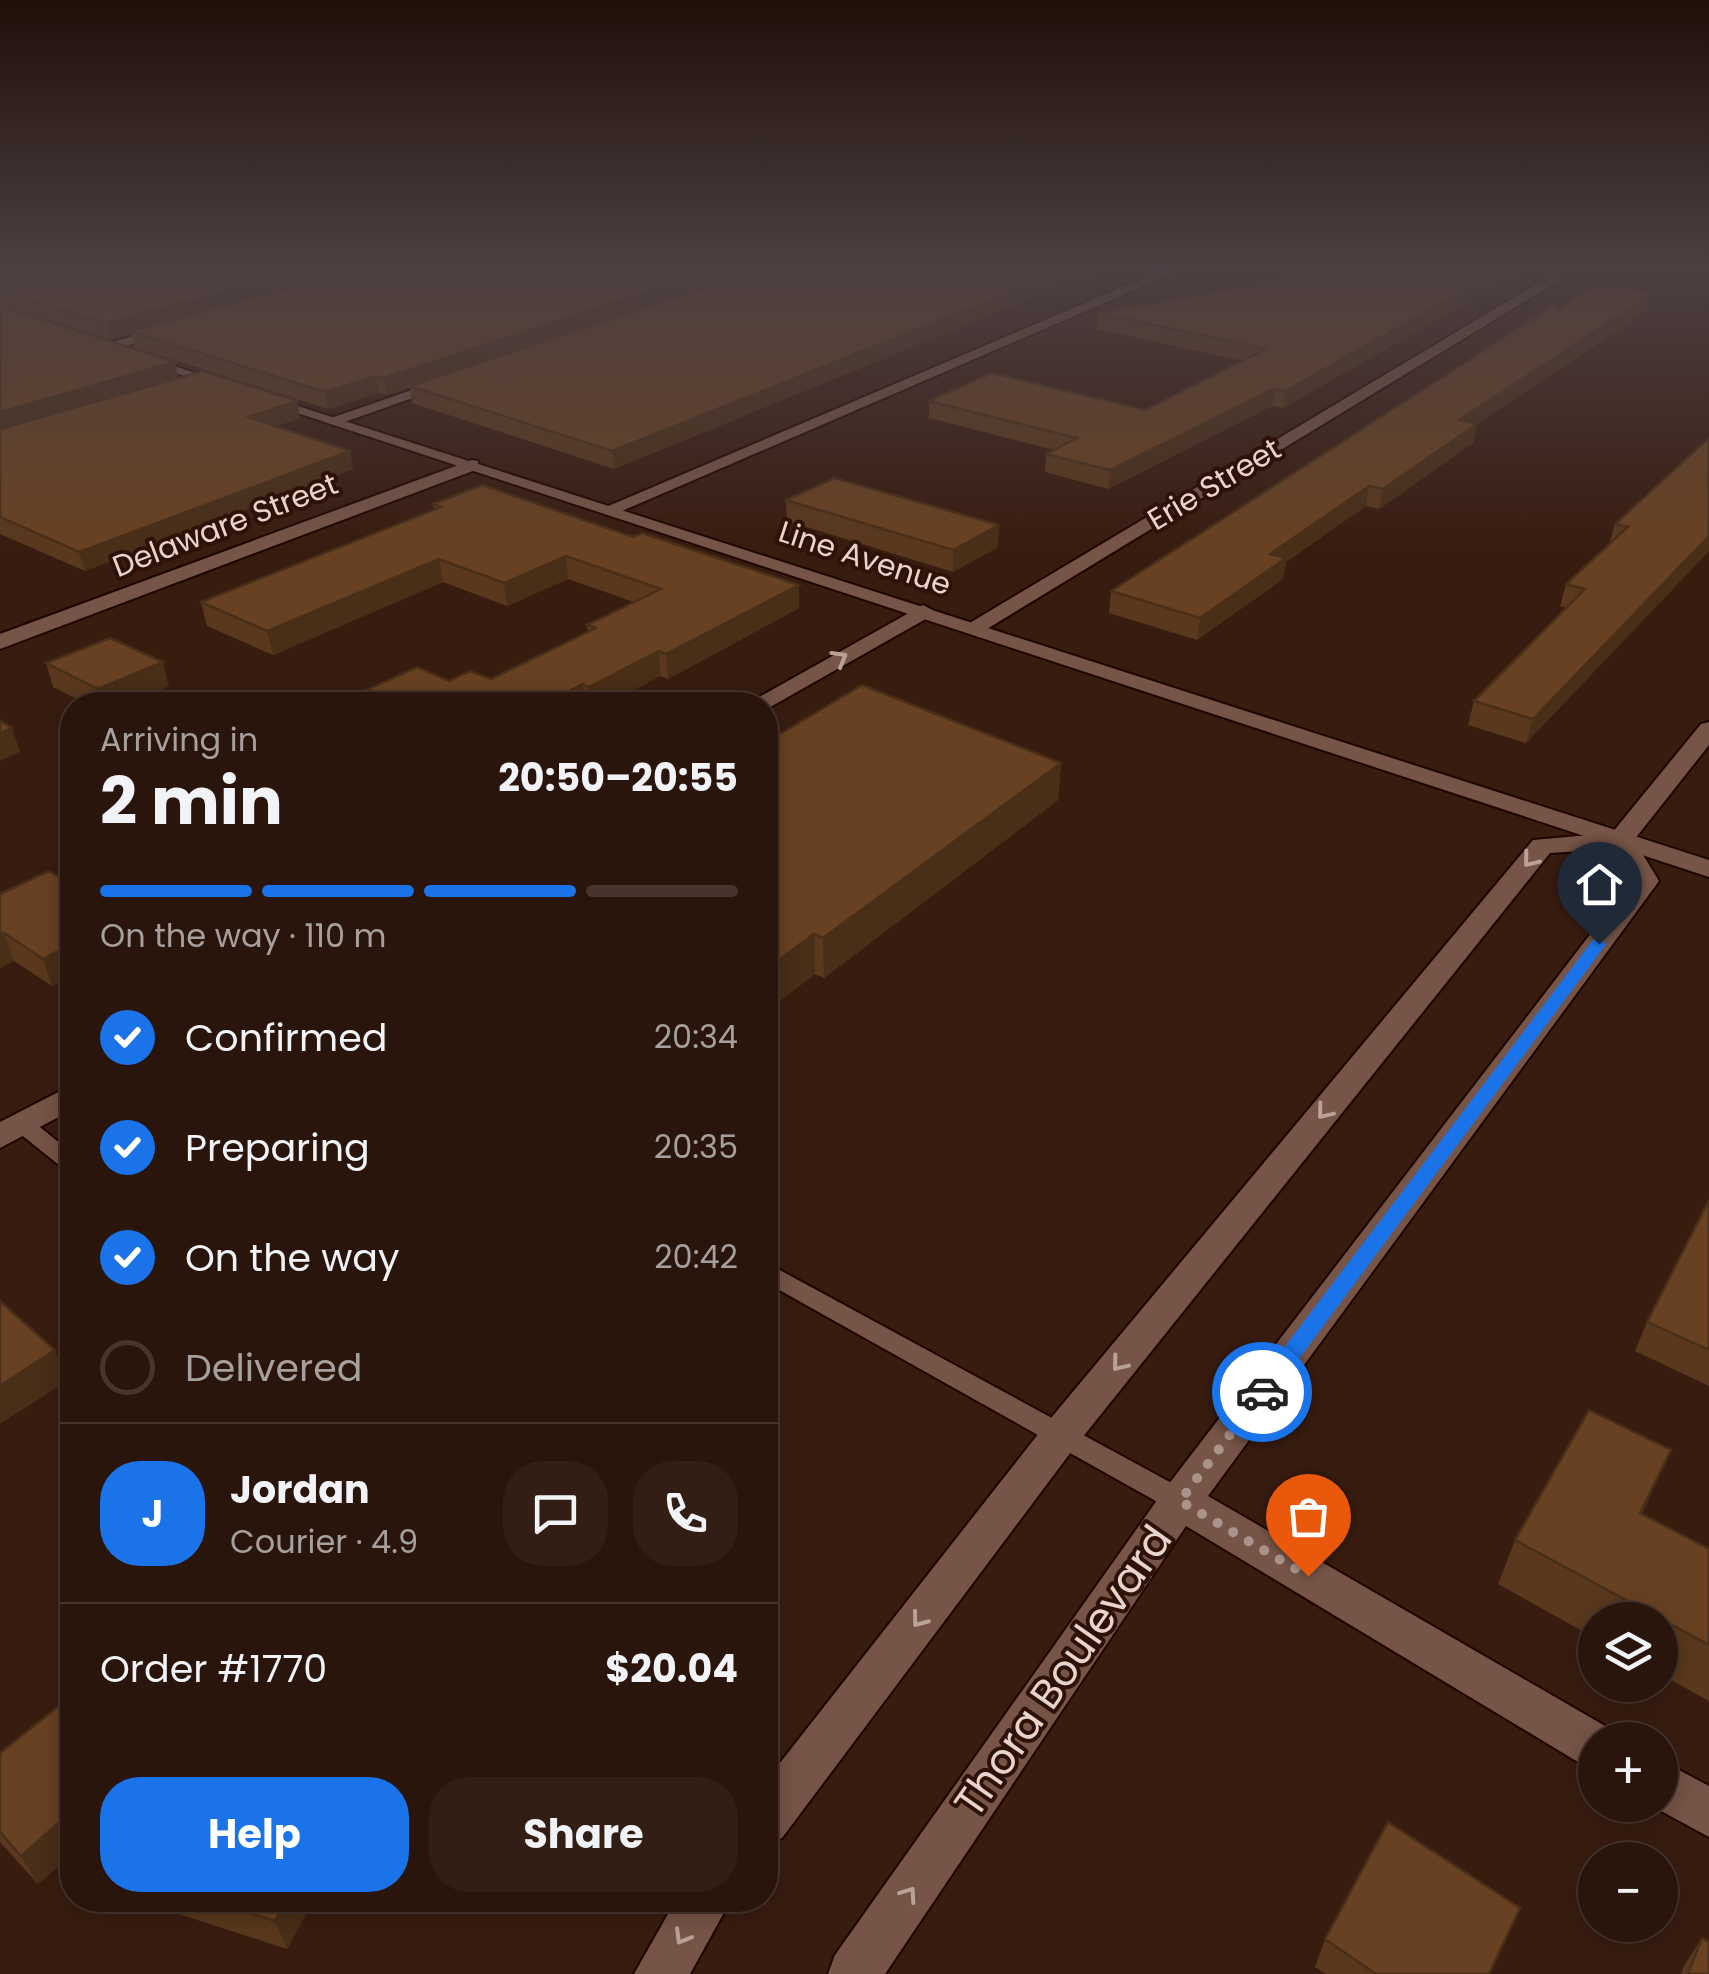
<!DOCTYPE html>
<html lang="en">
<head>
<meta charset="utf-8">
<style>
  :root { --surface:#2a150c; --page:#321e15; --text:#f1f3f6; --muted:#a59f9d; --line:#46342d; --accent:#1a73e8 }
  body { margin:0; font-family:Poppins,sans-serif; background:var(--page); color:var(--text); height:100vh; display:flex; flex-direction:column; font-size:38px; white-space:nowrap }
  * { box-sizing:border-box; margin:0 }
  p { font-size:32px; color:var(--muted) }
  .icon { flex:none; width:55px; height:55px; fill:none; stroke:currentColor; stroke-width:2; stroke-linecap:round; stroke-linejoin:round }
  .map { position:relative; flex:1; overflow:hidden }
  .drawer { position:absolute; left:60px; top:692px; width:718px; height:1220px; display:flex; flex-direction:column; background:var(--surface); border-radius:40px; box-shadow:0 5px 25px #0003,0 0 0 2px var(--line) }
  .drawer>* { flex:none }
  .controls { position:absolute; left:1578px; top:1602px; display:grid; gap:20px }
  .controls a { display:grid; place-items:center; width:100px; height:100px; border-radius:50%; background:var(--surface); box-shadow:0 5px 25px #0003,0 0 0 2px var(--line); font-size:50px }
  .pin { position:absolute; display:grid; place-items:center; width:85px; height:85px; color:#fff; margin:-102px -42px; border-radius:50% 50% 50% 0; rotate:-45deg; box-shadow:0 0 10px #0007 }
  .pin .icon { rotate:45deg }
  .courier { position:absolute; display:grid; place-items:center; width:100px; height:100px; margin:-50px; border:8px solid #1a73e8; border-radius:50%; background:#fff; color:#222; box-shadow:0 2px 12px #0007 }
  .head em { font-style:normal; font-weight:700 }
  .head div { display:flex; flex-direction:column-reverse }
  .head { display:flex; align-items:center; justify-content:space-between; height:170px; padding:0 40px }
  h1 { font-size:65px; font-weight:700; line-height:75px }
  .bar { display:grid; grid-template-columns:repeat(4,1fr); gap:15px 10px; align-content:center; height:120px; padding:0 40px }
  .bar i { height:12px; border-radius:8px; background:var(--line) }
  .bar .selected { background:var(--accent) }
  .bar p { grid-column:span 4 }
  .line { display:flex; align-items:center; gap:25px; padding:0 40px; border-top:2px solid var(--line) }
  .line div { flex:1 }
  .round { display:grid; place-items:center; flex:none; width:105px; height:105px; border-radius:40px; background:var(--page) }
  ol { padding:0 40px; list-style:none }
  li { display:flex; align-items:center; gap:30px; height:110px }
  li p { margin-inline-start:auto }
  li .icon { padding:10px; border-radius:50%; background:var(--accent); color:#fff; stroke-width:4 }
  li:last-child { color:var(--muted) }
  li i { width:55px; height:55px; border:5px solid var(--line); border-radius:50% }
  .action { display:flex; gap:20px; margin-top:auto; padding:20px 40px }
  .action a { flex:1; height:115px; border-radius:40px; background:var(--accent); color:#fff; font-size:40px; font-weight:700; line-height:115px; text-align:center }
  .action a+a { background:var(--page); color:var(--text) }
  .map>svg:first-child { display:block }
</style>
</head>
<body>
<div class="map">
<svg width="1709" height="1974" viewBox="0 0 1709 1974">
  <rect width="100%" height="100%" fill="#381c10"/>
  <g fill="none" stroke-linecap="round" stroke-linejoin="round">
    <g stroke="#1e0500" stroke-width="4">
      <g id="service">
        <path d="M22,1117L30,1119L72,1153V1172L64,1169L14,1129L11,1124L14,1119Z"/>
        <path d="M765,1262L1190,1493L1194,1501L1190,1509L1180,1513L1170,1509L765,1282Z"/>
      </g>
    </g>
    <g stroke="#1e0500" stroke-width="4">
      <g id="minor">
        <path d="M1162,270H1181L615,514L599,510Z"/>
        <path d="M1555,273L1560,280L982,632L974,634L963,627Z"/>
        <path d="M170,326L177,330L175,333L106,351L98,346Z"/>
        <path d="M441,380L455,383L339,424L325,420Z"/>
        <path d="M472,460L478,461V469L0,649V634Z"/>
        <path d="M923,605L934,611L931,616L765,710V705H745Z"/>
        <path d="M1709,722V745L1634,840L1659,881L1208,1496L1612,1730L1616,1740H1595V1769L1578,1762L1186,1526L885,1974H828L835,1955L1165,1489L1631,881L1612,849L1550,853L1074,1448L782,1838L765,1845V1782L1046,1424L1533,840L1612,833L1701,724Z"/>
        <path d="M72,1085V1110L0,1148V1122Z"/>
        <path d="M1660,1760L1709,1786V1837L1650,1805H1660Z"/>
        <path d="M676,1900H731L690,1974H634Z"/>
      </g>
    </g>
    <g stroke="#1e0500" stroke-width="4">
      <path id="secondary" d="M136,354L1709,860V877L136,360Z"/>
    </g>
    <use href="#service" fill="#765447" fill-rule="evenodd"/>
    <use href="#minor" fill="#765447" fill-rule="evenodd"/>
    <use href="#secondary" fill="#765447" fill-rule="evenodd"/>
  </g>
  <g fill="#59381d">
    <path d="M0,270H1100L614,469L412,403L410,387L387,395L379,393L328,409L134,347L131,333L110,339L0,305Z"/>
    <path d="M1300,270H1524L1283,408L1272,406L1108,489L1045,472L1046,454L1054,450L929,418V401L1145,410L1243,361L1097,329L1098,313L1320,274Z"/>
    <path d="M0,306L175,362L178,378L297,401L300,418L276,426L350,451L353,469L85,571L0,534Z"/>
    <path d="M1648,310L1477,424L1473,443L1379,509L1366,506L1286,562L1283,579L1197,640L1109,613L1111,591Z"/>
    <path d="M1709,438V551L1526,743L1468,725L1474,701L1566,608L1560,606L1566,584L1609,545L1615,524Z"/>
    <path d="M786,500L998,547L953,572L787,521Z"/>
    <path d="M433,504L799,608L668,679L660,676L605,705H350L361,700L360,693L449,681L491,679L588,632L587,625L634,602L568,579L507,606L443,582L273,655L207,626L201,602L434,510Z"/>
    <path d="M46,663L169,686L124,705H89L53,687Z"/>
    <path d="M765,743L1061,763L1058,800L824,978L815,974L765,1012Z"/>
    <path d="M72,885L52,986L14,961L0,968V894Z"/>
    <path d="M1709,1200V1386L1635,1351L1647,1322Z"/>
    <path d="M1651,1494L1642,1514L1709,1549V1701L1660,1674V1620H1595V1638L1498,1584L1515,1540Z"/>
    <path d="M72,1710V1854L38,1884L0,1842V1753Z"/>
    <path d="M146,1900H313L287,1949L148,1904Z"/>
    <path d="M1702,1938L1709,1974H1681L1684,1966Z"/>
    <path d="M1325,1939L1489,1974H1326L1315,1967Z"/>
  </g>
  <g fill="#492e18">
    <path d="M305,270H362L130,331L131,333L110,339L106,323Z"/>
    <path d="M713,270H758L387,395L384,378Z"/>
    <path d="M1065,270H1100L614,469L612,451Z"/>
    <path d="M1501,270H1524L1283,408L1285,391Z"/>
    <path d="M1653,293L1648,310L1455,439L1459,420Z"/>
    <path d="M175,362L178,379L0,431V412Z"/>
    <path d="M376,376L379,393L328,409L325,392Z"/>
    <path d="M1274,389L1272,406L1108,489L1110,470Z"/>
    <path d="M297,401L300,418L252,434L248,417Z"/>
    <path d="M1477,424L1473,443L1379,509L1383,489Z"/>
    <path d="M350,451L353,469L85,571L79,552Z"/>
    <path d="M1369,486L1366,506L1286,562L1283,579L1197,640L1200,618L1270,554Z"/>
    <path d="M999,525L998,547L953,572V550Z"/>
    <path d="M1709,536V551L1526,743L1533,719Z"/>
    <path d="M566,556L568,579L507,606L504,583Z"/>
    <path d="M439,559L443,582L273,655L267,631Z"/>
    <path d="M799,585V608L668,679L666,654Z"/>
    <path d="M659,651L660,676L605,705H591L589,687Z"/>
    <path d="M163,662L169,686L124,705H103L98,689Z"/>
    <path d="M583,684L585,705H542Z"/>
    <path d="M12,728L20,752L0,761V733Z"/>
    <path d="M1061,763L1058,800L824,978L823,938Z"/>
    <path d="M4,933L14,961L0,968V935Z"/>
    <path d="M814,934L815,974L765,1012V970Z"/>
    <path d="M72,943V976L52,986L43,959Z"/>
    <path d="M55,1350L68,1380L0,1424V1386Z"/>
    <path d="M1671,1450L1651,1494L1621,1557L1640,1513Z"/>
    <path d="M72,1811V1854L38,1884L21,1856Z"/>
    <path d="M287,1900H313L287,1949L275,1921Z"/>
  </g>
  <g fill="#684122" stroke="#492e18" stroke-width="2.5">
    <path d="M0,270H305L106,323L0,291Z"/>
    <path d="M357,270H713L384,378L376,376L325,392L130,331Z"/>
    <path d="M758,270H1065L612,451L410,386Z"/>
    <path d="M1341,270H1501L1285,391L1274,389L1110,470L1046,454L1077,438L929,401L992,373L1145,410L1266,349L1098,313Z"/>
    <path d="M1597,284L1653,293L1459,420L1477,424L1383,489L1369,486L1270,554L1286,558L1200,618L1111,591L1556,304L1558,309Z"/>
    <path d="M0,306L175,362L0,412Z"/>
    <path d="M203,371L297,401L248,417L350,451L79,552L0,517V429Z"/>
    <path d="M1709,438V536L1533,719L1474,701L1585,589L1566,584L1628,527L1615,524Z"/>
    <path d="M834,478L999,525L953,550L786,500Z"/>
    <path d="M482,485L633,537L642,533L799,585L666,654L659,651L589,687L583,684L542,705H350L368,697L360,693L417,667L449,681L470,671L491,679L596,628L587,625L661,589L566,556L504,583L439,559L267,631L201,602L441,507L433,504Z"/>
    <path d="M110,638L163,662L98,689L46,663Z"/>
    <path d="M862,685L1061,763L823,938L814,934L765,970V743Z"/>
    <path d="M173,695L193,705H150Z"/>
    <path d="M0,721L12,728L0,733Z"/>
    <path d="M49,871L72,885V943L43,959L4,933L0,935V894Z"/>
    <path d="M1709,1200V1350L1647,1322Z"/>
    <path d="M0,1301L55,1350L0,1386Z"/>
    <path d="M1589,1410L1671,1450L1640,1513L1709,1549V1645L1515,1540Z"/>
    <path d="M64,1702L72,1710V1811L21,1856L0,1832V1753Z"/>
    <path d="M1388,1822L1520,1908L1489,1974H1376L1325,1939Z"/>
    <path d="M209,1900H287L275,1921Z"/>
    <path d="M1702,1938L1709,1942V1974H1688Z"/>
  </g>
  <defs><path id="oneway-chevron" d="M-2-3.5L2.5 0L-2 3.5" fill="none" stroke-width="1.6" stroke-linecap="round" stroke-linejoin="round" transform="scale(2.5)"/></defs>
  <g stroke="#baa197">
    <use href="#oneway-chevron" transform="translate(840 658) rotate(-30)"/>
    <use href="#oneway-chevron" transform="translate(1530 860) rotate(129)"/>
    <use href="#oneway-chevron" transform="translate(1324 1112) rotate(129)"/>
    <use href="#oneway-chevron" transform="translate(1119 1364) rotate(129)"/>
    <use href="#oneway-chevron" transform="translate(919 1620) rotate(127)"/>
    <use href="#oneway-chevron" transform="translate(909 1894) rotate(-55)"/>
    <use href="#oneway-chevron" transform="translate(682 1937) rotate(121)"/>
  </g>
  <linearGradient id="sky" x2="0" y2="1"><stop stop-color="#1f0f09"/><stop offset="0.49" stop-color="#4d4042"/><stop offset="1" stop-color="#4d4042" stop-opacity="0"/></linearGradient>
  <rect width="1709" height="547" fill="url(#sky)"/>
  <path fill="#1a73e8" d="M1599,939L1607,944L1604,947L1270,1398H1255V1386L1593,940Z"/>
  <g fill="none" stroke-linecap="round" stroke-linejoin="round">
    <path stroke="#aa948a" stroke-width="10" stroke-dasharray="0 18" d="M1262,1392L1180,1501L1308,1576"/>
  </g>
  <g text-anchor="middle" dominant-baseline="central" stroke-width="8" stroke-linejoin="round" paint-order="stroke">
    <g font-size="30" fill="#e8d4cc" stroke="#2e1207">
      <text transform="translate(1214 484) rotate(-31)">Erie Street</text>
      <text transform="translate(225 525) rotate(-21)">Delaware Street</text>
      <text transform="translate(865 558) rotate(18)">Line Avenue</text>
    </g>
    <g font-size="42" fill="#e8d4cc" stroke="#2e1207">
      <text transform="translate(1063 1671) rotate(-55)">Thora Boulevard</text>
    </g>
  </g>
</svg>
<div class="controls">
<a><svg class="icon" aria-label="layers" viewBox="0 0 24 24"><path d="M12 4l9 5-9 5-9-5zM3 14l9 5 9-5"/></svg></a>
<a>+</a>
<a>−</a>
</div>
<div class="pin" style="left:1308px;top:1576px;background:#ea580c"><svg class="icon" aria-label="bag" viewBox="0 0 24 24"><path d="M5 8h14l-1 12H6zM9 8a3 3 0 0 1 6 0"/></svg></div>
<div class="pin" style="left:1599px;top:944px;background:#1f2937"><svg class="icon" aria-label="home" viewBox="0 0 24 24"><path d="M3 11l9-7 9 7M6 9v11h12V9"/></svg></div>
<div class="courier" style="left:1262px;top:1392px"><svg class="icon" aria-label="car" viewBox="0 0 24 24"><path d="M5 17H2v-5l4-1 3-4h7l3 4 3 1v5h-3M9 17h6M6 11h13"/><circle cx="7" cy="17" r="2"/><circle cx="17" cy="17" r="2"/></svg></div>
<section class="drawer">
<div class="head"><div><h1>2 min</h1><p>Arriving in</p></div><em>20:50–20:55</em></div>
<div class="bar"><i class="selected"></i><i class="selected"></i><i class="selected"></i><i></i><p>On the way · 110 m</p></div>
<ol>
<li><svg class="icon" aria-label="check" viewBox="0 0 24 24"><path d="M5 12l5 5 9-10"/></svg>Confirmed<p>20:34</p></li>
<li><svg class="icon" aria-label="check" viewBox="0 0 24 24"><path d="M5 12l5 5 9-10"/></svg>Preparing<p>20:35</p></li>
<li><svg class="icon" aria-label="check" viewBox="0 0 24 24"><path d="M5 12l5 5 9-10"/></svg>On the way<p>20:42</p></li>
<li><i></i>Delivered</li>
</ol>
<div class="line" style="height:180px"><b class="round" style="background:var(--accent);color:#fff">J</b><div><b>Jordan</b><p>Courier · 4.9</p></div><a class="round"><svg class="icon" aria-label="chat" viewBox="0 0 24 24"><path d="M4 5h16v11H9l-5 4z"/></svg></a><a class="round"><svg class="icon" aria-label="phone" viewBox="0 0 24 24"><path d="M5 4h4l2 5-3 2q2 4 5 5l2-3 5 2v4C11 20 4 13 5 4z"/></svg></a></div>
<div class="line" style="height:130px"><div>Order #1770</div><b>$20.04</b></div>
<div class="action"><a>Help</a><a>Share</a></div>
</section>
</div>
</body>
</html>
